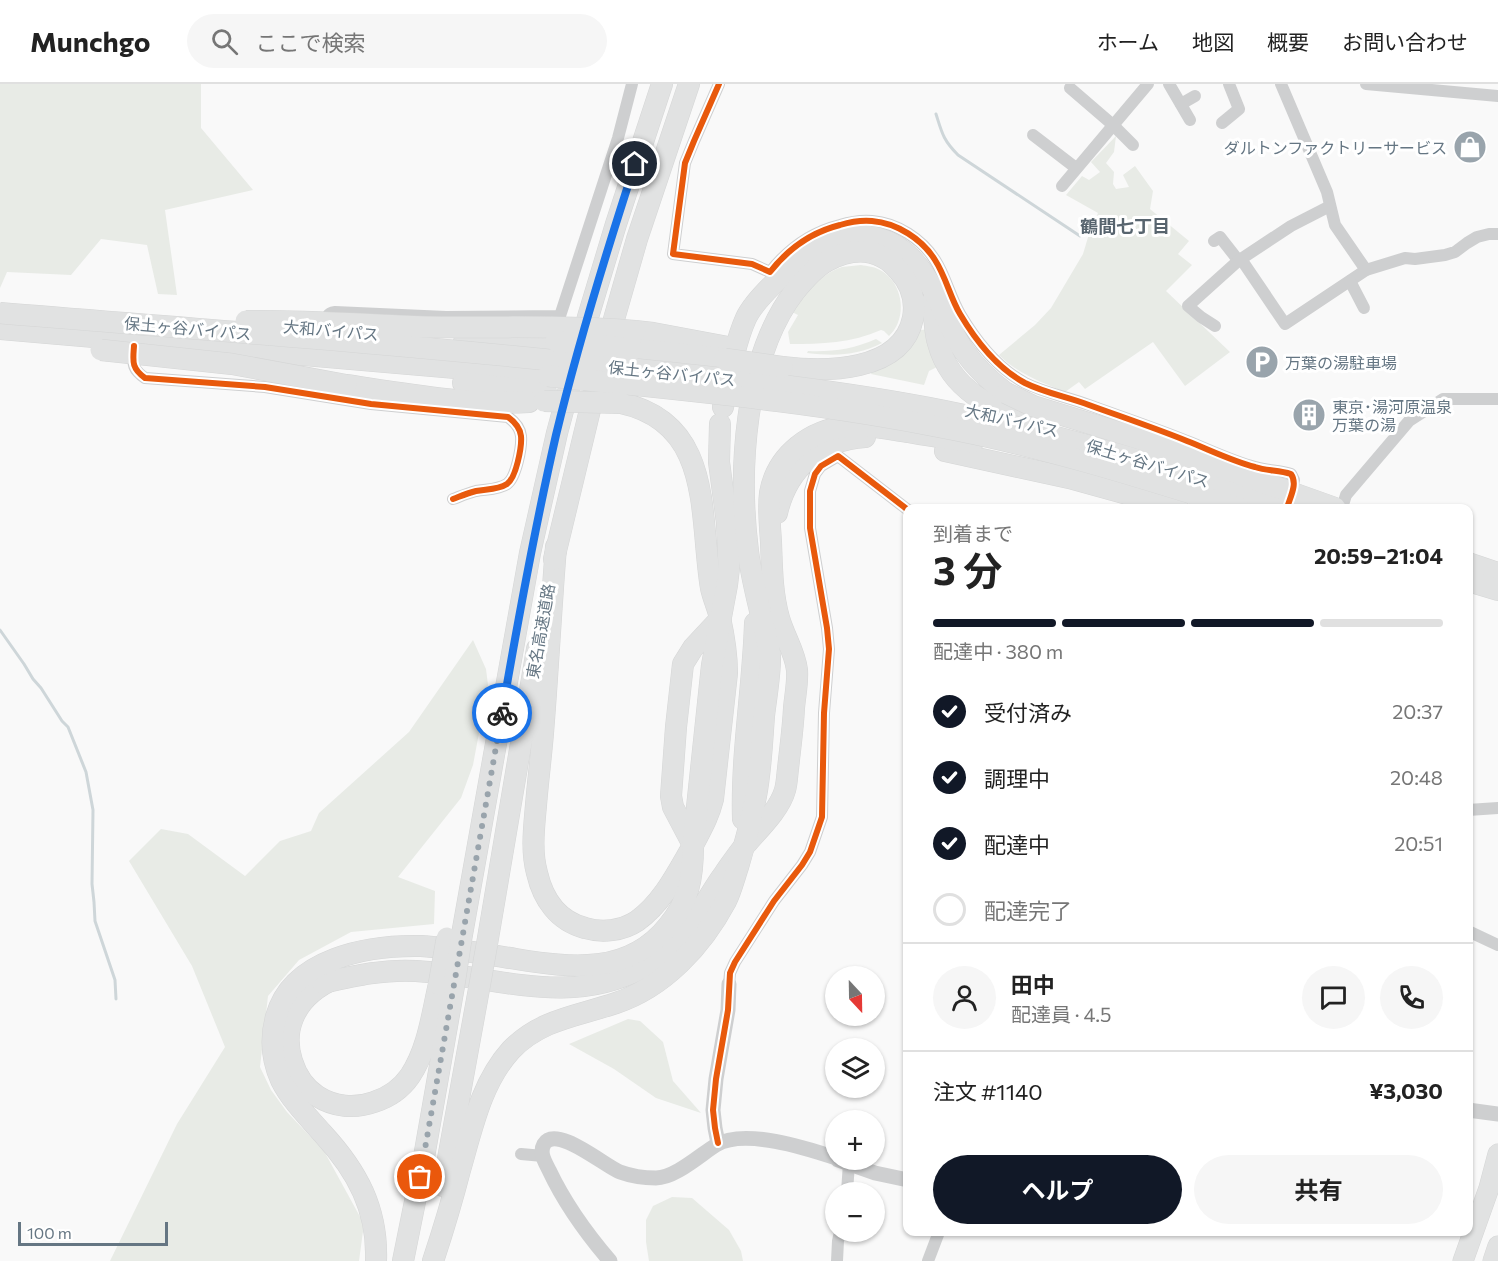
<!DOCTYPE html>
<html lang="ja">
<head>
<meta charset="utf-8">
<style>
  :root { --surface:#fff; --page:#f6f6f6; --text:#222; --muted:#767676; --line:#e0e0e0; --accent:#111827 }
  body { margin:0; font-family:Commissioner,"Noto Sans JP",sans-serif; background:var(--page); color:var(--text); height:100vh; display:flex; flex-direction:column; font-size:22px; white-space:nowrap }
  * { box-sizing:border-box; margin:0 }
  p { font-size:20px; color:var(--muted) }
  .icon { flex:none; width:33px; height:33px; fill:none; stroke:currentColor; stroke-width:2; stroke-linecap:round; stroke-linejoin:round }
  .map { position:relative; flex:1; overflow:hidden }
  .side { position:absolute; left:903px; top:420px; width:570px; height:732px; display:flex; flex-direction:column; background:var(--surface); border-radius:12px; box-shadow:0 2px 4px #0004 }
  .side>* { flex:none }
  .needle { width:39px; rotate:158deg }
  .tools { position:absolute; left:825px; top:882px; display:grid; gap:12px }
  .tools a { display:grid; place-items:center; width:60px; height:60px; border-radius:50%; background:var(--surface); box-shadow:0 2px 4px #0004; font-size:30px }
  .scale { position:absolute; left:18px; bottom:15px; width:150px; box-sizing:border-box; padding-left:6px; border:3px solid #657683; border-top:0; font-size:16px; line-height:21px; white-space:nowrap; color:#657683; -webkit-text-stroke:4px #fff; paint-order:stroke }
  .pin { position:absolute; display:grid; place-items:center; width:51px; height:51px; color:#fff; margin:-26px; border:3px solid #fff; border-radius:50%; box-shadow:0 2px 6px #0007 }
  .courier { position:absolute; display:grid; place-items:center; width:60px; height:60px; margin:-30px; border:4px solid #1a73e8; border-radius:50%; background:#fff; color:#222; box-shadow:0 2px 8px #0007 }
  .head em { font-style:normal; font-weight:700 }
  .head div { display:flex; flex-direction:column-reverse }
  .head { display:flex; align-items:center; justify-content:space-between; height:102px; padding:0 30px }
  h1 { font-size:39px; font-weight:700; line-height:45px }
  .bar { display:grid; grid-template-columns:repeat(4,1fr); gap:9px 6px; align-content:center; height:72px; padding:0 30px }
  .bar i { height:8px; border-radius:4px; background:var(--line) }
  .bar .current { background:var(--accent) }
  .bar p { grid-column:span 4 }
  .line { display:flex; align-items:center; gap:15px; padding:0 30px; border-top:2px solid var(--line) }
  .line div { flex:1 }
  .round { display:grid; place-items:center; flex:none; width:63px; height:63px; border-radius:32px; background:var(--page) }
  ol { padding:0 30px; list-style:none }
  li { display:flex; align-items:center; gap:18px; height:66px }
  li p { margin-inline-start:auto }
  li .icon { padding:6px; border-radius:50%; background:var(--accent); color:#fff; stroke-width:4 }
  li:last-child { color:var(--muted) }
  li i { width:33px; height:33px; border:3px solid var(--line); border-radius:50% }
  .action { display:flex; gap:12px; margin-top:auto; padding:12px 30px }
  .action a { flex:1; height:69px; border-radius:36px; background:var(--accent); color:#fff; font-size:24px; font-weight:700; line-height:69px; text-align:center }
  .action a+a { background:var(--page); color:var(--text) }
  header { display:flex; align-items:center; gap:36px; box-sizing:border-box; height:84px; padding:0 30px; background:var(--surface); border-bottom:2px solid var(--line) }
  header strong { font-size:28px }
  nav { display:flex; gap:33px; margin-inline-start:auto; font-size:21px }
  .search { width:420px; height:54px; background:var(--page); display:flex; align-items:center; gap:15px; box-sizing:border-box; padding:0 21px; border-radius:33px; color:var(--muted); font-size:22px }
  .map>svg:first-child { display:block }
</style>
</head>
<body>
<header>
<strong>Munchgo</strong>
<div class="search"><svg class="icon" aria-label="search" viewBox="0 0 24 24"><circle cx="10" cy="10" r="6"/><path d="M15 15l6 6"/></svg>ここで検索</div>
<nav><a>ホーム</a><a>地図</a><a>概要</a><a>お問い合わせ</a></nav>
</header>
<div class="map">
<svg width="1498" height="1177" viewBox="0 0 1498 1177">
  <rect width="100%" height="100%" fill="#f9f9f9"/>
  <g fill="#e8ebe6">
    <path d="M0,0H201V44L253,106L165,126L177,211L158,210L147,161L101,155L71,191L7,188L0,204Z"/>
    <path d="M1116,52L1114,68L1106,79L1114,88L1113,100L1116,105L1129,103L1123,91L1135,82L1153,107L1150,125L1189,157L1178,170L1192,181L1166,207L1230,268L1185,302L1153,258L1085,305L1079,298L1065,308C1041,298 1018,290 999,271L1035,241L1051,224L1083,170L1089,150L1098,129L1066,111L1082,92L1089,96L1100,88L1091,78Z"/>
    <path d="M861,181C867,182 875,183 880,186C899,196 906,222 897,241C895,245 892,249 889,252L884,247L881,246C852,259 821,260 790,260L788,248L798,231L792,228C805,211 820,190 842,183C848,182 855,182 861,181Z"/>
    <path d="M929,245L939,282L929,287L924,301L871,290L872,287C897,280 910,269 921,246Z"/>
    <path d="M876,255L882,259C857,272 834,272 807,269L808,267C832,268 854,265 876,255Z"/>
    <path d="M473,556L486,585L488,601L473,681L461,714L398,793L435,807L434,840L351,848L299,876L268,912L260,983L271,1006L287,1028L324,1067L364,1140L359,1177H110L177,1040L225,963L192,882L129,777L161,745L188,750L245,792L280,757L311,747L319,729L409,648Z"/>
    <path d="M628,935L640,937L663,958L673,997L701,1029L656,1014L614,985L569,960Z"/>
    <path d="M672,1113L692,1114L729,1146L741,1167L743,1177H649L646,1158V1136L653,1122Z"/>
  </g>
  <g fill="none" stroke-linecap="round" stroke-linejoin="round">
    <g stroke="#ced6d9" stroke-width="3">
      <path d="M936,30C942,49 943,56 958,71L1080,152"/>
      <path d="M0,546L24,580L33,595L41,604L62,637L68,643L86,688L93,726L92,800L94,818L95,837L115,896L116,915"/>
    </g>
    <g stroke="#d5d6d6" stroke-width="21">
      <g id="trunk">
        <path d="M1463,1177L1489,1104L1498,1070"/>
        <path d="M1493,1177L1498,1162"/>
      </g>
    </g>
    <g stroke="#d5d6d6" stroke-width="22">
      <g id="motorway">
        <path d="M932,218C935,231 934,246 938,259C952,311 997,325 1042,342"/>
        <path d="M0,245L548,292"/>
        <path d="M635,247L653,249L728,263"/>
        <path d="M464,258L556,257"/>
        <path d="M606,263L637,155L689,0"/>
        <path d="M633,265L725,275"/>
        <path d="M463,299L546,308"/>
        <path d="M346,301C406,310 467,321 529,318"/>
        <path d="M723,323C729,295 734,261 746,234C755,215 788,185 806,172C855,135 903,150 931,202C943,223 950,247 964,267C976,284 990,297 1006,309"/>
        <path d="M945,367L1069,394L1178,424"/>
        <path d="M777,429C787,385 819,356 865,353"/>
        <path d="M556,463C551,525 548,587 543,649C541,673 538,697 536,721C534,744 531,767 537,789C543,815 558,837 585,844C602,849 622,847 637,837C662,819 676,791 691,765C700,747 708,735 713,715L727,589C727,571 724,552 720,534C718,524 713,514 711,504C699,432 714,339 621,319"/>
        <path d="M554,475L596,301"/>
        <path d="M1468,479L1498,489"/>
        <path d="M1468,497L1498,506"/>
        <path d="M743,735C741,670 753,604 755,539"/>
        <path d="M693,761L673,723L671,712L676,643L683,580L693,564L720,535"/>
        <path d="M461,856L530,469L557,349L588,233L616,140L662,0"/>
        <path d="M487,860L537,565"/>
        <path d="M336,894C318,902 301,914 293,934C282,960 293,996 317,1012C334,1023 355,1025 374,1018C390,1013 401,1005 410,992C428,965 432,930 439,900"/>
        <path d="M323,899C354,892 384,885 416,887C494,891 566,924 642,884C666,872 686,850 700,827C708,815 715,802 724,790C731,780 738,769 747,759C759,745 780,725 785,706C787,699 787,692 788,685C790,665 793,645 794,624C795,612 798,598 797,586C795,568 784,552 779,534C772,509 772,484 771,458C770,441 768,425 770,409C777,370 811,346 848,342C868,340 888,345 908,348C929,352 951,355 973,358"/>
        <path d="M443,1102L479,905"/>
        <path d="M376,1177C378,1125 357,1087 323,1050C308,1033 291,1016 281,996C272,976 270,955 276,933C292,874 368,861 421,862C453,864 484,870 516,875C571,884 629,891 668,842C689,817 693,794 693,761L712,581L727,501L729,484L727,439L719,378L720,340"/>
        <path d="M403,1177L424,1073L454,902"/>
        <path d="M433,1177C443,1147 452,1117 460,1086C472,1045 481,999 511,966C541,935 578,932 616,919C664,903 702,862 726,817C731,807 734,795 738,783C745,760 751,736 756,712C761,686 762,659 764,632C766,614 770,593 770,574C770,563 765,550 763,539C757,515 751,491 748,467C738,387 744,273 795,207C804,196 814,184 827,177C853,163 879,163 899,187C911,200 916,217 913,234C902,289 824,288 782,283"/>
      </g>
    </g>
    <g stroke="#cecfd0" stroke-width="12">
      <path d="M719,0L694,57L685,79L673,170L752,180L770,188C788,165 812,148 840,141C850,138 861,136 872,137C897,139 922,155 935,176C946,193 950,213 960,230C976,257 997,284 1025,299C1045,309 1068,313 1089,321C1122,333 1155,344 1187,357C1210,366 1232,377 1255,383C1267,387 1279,386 1291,390L1294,396L1290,414"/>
      <path d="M1169,0L1190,36"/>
      <path d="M1281,0L1327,108L1335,141L1366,186"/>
      <path d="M1366,0L1498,12"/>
      <path d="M1070,4L1113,41L1133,61"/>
      <path d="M1181,20L1195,12"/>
      <path d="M1222,39L1239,25L1229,0"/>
      <path d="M1033,51L1076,84"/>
      <path d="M1062,102L1148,0"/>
      <path d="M1214,157L1220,153L1238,176"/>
      <path d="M1241,175L1285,240L1366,186L1405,174L1415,175L1445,171L1455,168L1467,159L1477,153L1489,150H1498"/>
      <path d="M1350,197L1364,224"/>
      <path d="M325,242C326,235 326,229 335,228L446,233L560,232L618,54L632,0"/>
      <path d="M1215,242L1201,233L1188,222L1238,177L1291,142L1330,122"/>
      <path d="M133,266C133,280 132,285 145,294L265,303L371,320L508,333C515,338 520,344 521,352C522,363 516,394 507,400C498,406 486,405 476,407C468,409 461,412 453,415"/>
      <path d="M1342,424L1346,411L1409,337L1443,315H1498"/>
      <path d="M1468,726L1498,724"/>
      <path d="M1468,847L1498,861"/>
      <path d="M729,900L730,889L735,878L774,817L802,781L810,768L822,733L824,629L829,565L827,544L810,444V407L815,390L821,382L838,372L908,426"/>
      <path d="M521,1070L543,1072"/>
      <path d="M847,1108L849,1079"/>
      <path d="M837,1177L838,1157L840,1148"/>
      <path d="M928,1177L939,1148"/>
    </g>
    <g stroke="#cecfd0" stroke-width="15">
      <path d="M1468,1026L1498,1030"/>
      <path d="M718,1059L715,1044L713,1026L716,995L728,926L729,900"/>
      <path d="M838,1076L875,1089L908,1096"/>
      <path d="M610,1177C586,1149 565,1120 549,1086C545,1078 539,1069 544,1060C556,1040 606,1083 620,1088C631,1092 645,1094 656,1094C675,1094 700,1071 716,1061C744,1044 806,1064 836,1074"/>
    </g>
    <use href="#trunk" stroke="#e1e2e2" stroke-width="20"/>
    <use href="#motorway" stroke="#e1e2e2" stroke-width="21"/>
    <g stroke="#d5d6d6" stroke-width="22" stroke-linecap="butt">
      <g id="motorway-bridge">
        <path d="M0,229C208,246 417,261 625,284C731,295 839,306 945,327C1064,351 1179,388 1294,424"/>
        <path d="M246,237C306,236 365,241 425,243C495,244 565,241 635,247"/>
        <path d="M556,257L633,265"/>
        <path d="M101,266L232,280L346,301"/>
        <path d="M725,275L782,283"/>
        <path d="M548,292C679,306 811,317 940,343C1042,362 1140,393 1239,424"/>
        <path d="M1006,309L1033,322L1150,358L1335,424"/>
        <path d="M544,317L621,319"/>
        <path d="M439,900L447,854"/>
        <path d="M454,902L461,856"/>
        <path d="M479,905L487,860"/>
      </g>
    </g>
    <use href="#motorway-bridge" stroke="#e1e2e2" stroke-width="21"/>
    <g stroke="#fff" stroke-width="10">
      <g id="cycleway">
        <path d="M719,0L694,57L685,79L673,170L752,180L770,188C788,165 812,148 840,141C850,138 861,136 872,137C897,139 922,155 935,176C946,193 950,213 960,230C976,257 997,284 1025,299C1045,309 1068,313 1089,321C1122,333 1155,344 1187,357C1210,366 1232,377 1255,383C1267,387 1279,386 1291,390C1298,400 1290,413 1287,424"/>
        <path d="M134,262C133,277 131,284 145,294L265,303L371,320L508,333C515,338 520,344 521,352C522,363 516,394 507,400C498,406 486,405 476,407C468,409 461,412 453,415"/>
        <path d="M718,1059L715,1044L713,1026L716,995L728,926L730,889L735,878L774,817L802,781L810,768L822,733L824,629L829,565L827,544L810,444V407L815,390L821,382L838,372L908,426"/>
      </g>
    </g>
    <use href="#cycleway" stroke="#e8590c" stroke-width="6"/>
  </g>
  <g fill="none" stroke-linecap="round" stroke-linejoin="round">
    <path stroke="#99a4ac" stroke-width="6" stroke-dasharray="0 10.8" d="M420,1093L502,629"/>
    <path stroke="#1a73e8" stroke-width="8" d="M502,629C518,536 535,443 556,351C578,260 606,169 635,80"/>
  </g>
  <defs>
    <g id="shop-disc" transform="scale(1.725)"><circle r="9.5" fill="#99a4ac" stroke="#fff"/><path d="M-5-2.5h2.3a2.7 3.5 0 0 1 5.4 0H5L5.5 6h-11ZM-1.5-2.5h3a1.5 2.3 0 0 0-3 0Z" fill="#fff"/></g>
    <g id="parking-disc" transform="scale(1.725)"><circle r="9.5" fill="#99a4ac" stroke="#fff"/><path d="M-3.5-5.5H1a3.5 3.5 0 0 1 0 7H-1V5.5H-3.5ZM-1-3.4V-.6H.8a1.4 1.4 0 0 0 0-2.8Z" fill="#fff"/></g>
    <g id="building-disc" transform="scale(1.725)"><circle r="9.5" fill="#99a4ac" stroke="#fff"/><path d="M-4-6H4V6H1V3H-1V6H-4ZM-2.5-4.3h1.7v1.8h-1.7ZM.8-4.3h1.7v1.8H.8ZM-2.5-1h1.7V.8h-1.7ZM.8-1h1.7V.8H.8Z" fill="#fff"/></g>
  </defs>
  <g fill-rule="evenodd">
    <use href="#shop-disc" x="1470" y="63"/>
    <use href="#parking-disc" x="1262" y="278"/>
    <use href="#building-disc" x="1309" y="331"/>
  </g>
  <g text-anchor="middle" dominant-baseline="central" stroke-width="6" stroke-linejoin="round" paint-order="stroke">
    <g font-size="16" fill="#657683" stroke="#fff" text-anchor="start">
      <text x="1447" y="63" text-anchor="end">ダルトンファクトリーサービス</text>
      <text x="1285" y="278">万葉の湯駐車場</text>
      <text x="1332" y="322">東京･湯河原温泉<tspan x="1332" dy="18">万葉の湯</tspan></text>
    </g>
    <g font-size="16" fill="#657683" stroke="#fff">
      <text transform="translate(188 244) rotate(5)">保土ヶ谷バイパス</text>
      <text transform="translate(331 246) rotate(5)">大和バイパス</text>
      <text transform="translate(672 289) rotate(6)">保土ヶ谷バイパス</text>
      <text transform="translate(1012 336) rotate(13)">大和バイパス</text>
      <text transform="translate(1148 379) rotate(17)">保土ヶ谷バイパス</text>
      <text transform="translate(540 547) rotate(-80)">東名高速道路</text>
    </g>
    <g font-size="18" font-weight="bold" fill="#57646e" stroke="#fff">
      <text x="1125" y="142">鶴間七丁目</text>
    </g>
  </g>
</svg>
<div class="tools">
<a><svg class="needle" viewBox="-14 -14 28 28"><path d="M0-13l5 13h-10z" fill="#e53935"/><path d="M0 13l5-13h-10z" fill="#767676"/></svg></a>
<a><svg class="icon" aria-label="layers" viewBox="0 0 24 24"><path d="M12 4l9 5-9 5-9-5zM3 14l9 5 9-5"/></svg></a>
<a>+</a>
<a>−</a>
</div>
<div class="scale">100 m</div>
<div class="pin" style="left:420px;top:1093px;background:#ea580c"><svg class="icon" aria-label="bag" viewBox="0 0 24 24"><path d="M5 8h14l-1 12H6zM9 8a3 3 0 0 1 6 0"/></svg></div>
<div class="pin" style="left:635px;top:80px;background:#1f2937"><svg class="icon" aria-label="home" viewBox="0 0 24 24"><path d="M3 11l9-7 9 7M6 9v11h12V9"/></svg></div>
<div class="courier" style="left:502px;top:629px"><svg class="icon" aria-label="bike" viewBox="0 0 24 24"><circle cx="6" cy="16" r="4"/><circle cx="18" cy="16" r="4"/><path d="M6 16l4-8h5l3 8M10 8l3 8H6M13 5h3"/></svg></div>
<section class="side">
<div class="head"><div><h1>3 分</h1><p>到着まで</p></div><em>20:59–21:04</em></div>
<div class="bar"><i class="current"></i><i class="current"></i><i class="current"></i><i></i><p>配達中 · 380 m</p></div>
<ol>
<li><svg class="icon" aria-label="check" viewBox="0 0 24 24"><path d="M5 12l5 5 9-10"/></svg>受付済み<p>20:37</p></li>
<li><svg class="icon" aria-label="check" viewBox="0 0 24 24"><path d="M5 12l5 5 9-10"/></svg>調理中<p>20:48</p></li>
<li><svg class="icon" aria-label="check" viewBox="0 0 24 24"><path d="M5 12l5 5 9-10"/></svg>配達中<p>20:51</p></li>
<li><i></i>配達完了</li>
</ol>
<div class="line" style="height:108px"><a class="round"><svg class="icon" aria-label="person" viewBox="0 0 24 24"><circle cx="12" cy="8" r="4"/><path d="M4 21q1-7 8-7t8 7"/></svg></a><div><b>田中</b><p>配達員 · 4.5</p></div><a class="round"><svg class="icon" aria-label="chat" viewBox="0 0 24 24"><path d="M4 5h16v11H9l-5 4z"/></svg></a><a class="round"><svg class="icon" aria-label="phone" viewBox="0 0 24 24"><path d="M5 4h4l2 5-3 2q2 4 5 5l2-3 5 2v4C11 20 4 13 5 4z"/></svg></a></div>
<div class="line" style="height:78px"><div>注文 #1140</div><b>¥3,030</b></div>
<div class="action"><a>ヘルプ</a><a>共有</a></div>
</section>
</div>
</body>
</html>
